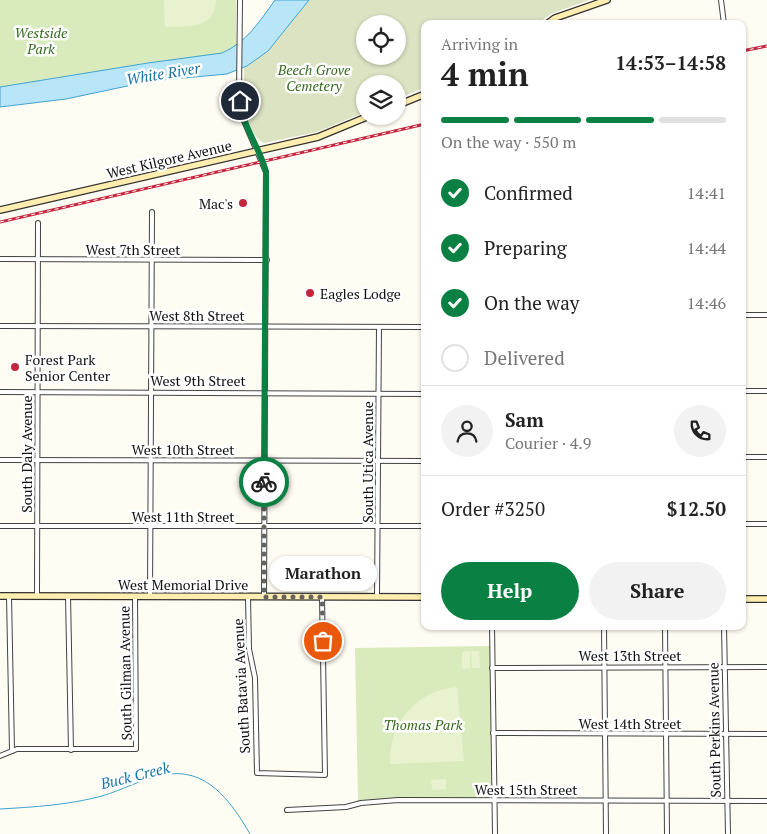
<!DOCTYPE html>
<html lang="en">
<head>
<meta charset="utf-8">
<style>
  :root { --surface:#fff; --page:#f2f2f2; --text:#222; --muted:#767676; --line:#e0e0e0; --accent:#0b8043 }
  body { margin:0; font-family:"PT Serif",serif; background:var(--page); color:var(--text); height:100vh; display:flex; flex-direction:column; font-size:19px; white-space:nowrap }
  * { box-sizing:border-box; margin:0 }
  p { font-size:16px; color:var(--muted) }
  .icon { flex:none; width:28px; height:28px; fill:none; stroke:currentColor; stroke-width:2; stroke-linecap:round; stroke-linejoin:round }
  .map { position:relative; flex:1; overflow:hidden }
  .details { position:absolute; left:421px; top:20px; width:325px; height:610px; display:flex; flex-direction:column; background:var(--surface); border-radius:10px; box-shadow:0 1px 4px #0004 }
  .details>* { flex:none }
  .tools { position:absolute; left:356px; top:15px; display:grid; gap:10px }
  .tools a { display:grid; place-items:center; width:50px; height:50px; border-radius:50%; background:var(--surface); box-shadow:0 1px 4px #0004; font-size:25px }
  .pin { position:absolute; display:grid; place-items:center; width:42px; height:42px; color:#fff; margin:-21px; border:2px solid #fff; border-radius:50%; box-shadow:0 1px 5px #0007 }
  .courier { position:absolute; display:grid; place-items:center; width:50px; height:50px; margin:-25px; border:4px solid #0b8043; border-radius:50%; background:#fff; color:#222; box-shadow:0 1px 6px #0007 }
  .bubble { position:absolute; height:35px; border-radius:18px; background:var(--surface); box-shadow:0 1px 4px #0004; font-size:16px; font-weight:800; line-height:35px; text-align:center }
  .headline em { font-style:normal; font-weight:800 }
  .headline div { display:flex; flex-direction:column-reverse }
  .headline { display:flex; align-items:center; justify-content:space-between; height:85px; padding:0 20px }
  h1 { font-size:32px; font-weight:800; line-height:38px }
  .bar { display:grid; grid-template-columns:repeat(4,1fr); gap:8px 5px; align-content:center; height:60px; padding:0 20px }
  .bar i { height:6px; border-radius:4px; background:var(--line) }
  .bar .on { background:var(--accent) }
  .bar p { grid-column:span 4 }
  .line { display:flex; align-items:center; gap:12px; padding:0 20px; border-top:1px solid var(--line) }
  .line div { flex:1 }
  .round { display:grid; place-items:center; flex:none; width:52px; height:52px; border-radius:26px; background:var(--page) }
  ol { padding:0 20px; list-style:none }
  li { display:flex; align-items:center; gap:15px; height:55px }
  li p { margin-inline-start:auto }
  li .icon { padding:5px; border-radius:50%; background:var(--accent); color:#fff; stroke-width:4 }
  li:last-child { color:var(--muted) }
  li i { width:28px; height:28px; border:2px solid var(--line); border-radius:50% }
  .cta { display:flex; gap:10px; margin-top:auto; padding:10px 20px }
  .cta a { flex:1; height:58px; border-radius:30px; background:var(--accent); color:#fff; font-size:20px; font-weight:800; line-height:58px; text-align:center }
  .cta a+a { background:var(--page); color:var(--text) }
  .map>svg:first-child { display:block }
</style>
</head>
<body>
<div class="map">
<svg width="767" height="834" viewBox="0 0 767 834">
  <rect width="100%" height="100%" fill="#fffcf4"/>
  <g fill="#d9ebbc">
    <path d="M0,0H236V47L222,54L148,63L0,87Z"/>
    <path d="M490,646L491,799L403,798L358,802L355,648Z"/>
  </g>
  <path fill="#dbe3c3" fill-rule="evenodd" d="M309,0H589L553,13L536,24H425V87L398,99V84H365V112L317,132L264,143C243,134 244,87 244,68L268,51ZM365,24H398V56H365Z"/>
  <g fill="#e9f2ce">
    <path d="M164,0H216C215,30 187,26 165,27Z"/>
    <path d="M470,651V668L462,669V652Z"/>
    <path d="M471,651H479L480,668H472Z"/>
    <path d="M457,687L464,761L390,764C388,724 416,690 457,687Z"/>
    <path d="M446,779V789L432,790L431,780Z"/>
  </g>
  <path fill="#b8e5f7" stroke="#3ea3cf" d="M275,0H309L268,51L247,66L227,74L151,81L66,99L0,107V87L148,63L222,53C247,42 259,22 275,0Z"/>
  <g fill="none" stroke-linecap="round" stroke-linejoin="round">
    <path stroke="#3ea3cf" stroke-width="1" d="M0,809C35,807 68,805 102,796C122,790 142,779 163,775C206,766 231,801 250,834"/>
    <g stroke="#434343" stroke-width="6">
      <g id="minor">
        <path d="M240,0L239,93L241,114L266,172L264,597"/>
        <path d="M721,0L724,24"/>
        <path d="M0,259L267,260"/>
        <path d="M742,315H767"/>
        <path d="M0,326L425,327"/>
        <path d="M742,391H767"/>
        <path d="M0,392L425,394"/>
        <path d="M742,457H767"/>
        <path d="M0,460L425,461"/>
        <path d="M742,524H767"/>
        <path d="M0,526H425"/>
        <path d="M9,596L12,751"/>
        <path d="M37,596L38,223"/>
        <path d="M68,596L71,750"/>
        <path d="M150,597L152,212"/>
        <path d="M248,597L249,649L255,678L257,773L325,775L322,597"/>
        <path d="M377,597L379,327"/>
        <path d="M492,626L495,834"/>
        <path d="M604,626L606,834"/>
        <path d="M665,626L667,834"/>
        <path d="M724,626L728,834"/>
        <path d="M492,668L767,667"/>
        <path d="M493,733L767,734"/>
        <path d="M0,756L17,749H136L135,597"/>
        <path d="M287,810L346,807L361,803L398,800L767,801"/>
      </g>
    </g>
    <g stroke="#323232" stroke-width="8">
      <g id="secondary">
        <path d="M547,24L555,18L607,0"/>
        <path d="M398,105L425,94"/>
        <path d="M0,210L318,137L369,116"/>
        <path d="M0,596L425,597"/>
        <path d="M742,599H767"/>
      </g>
    </g>
    <use href="#minor" stroke="#fff" stroke-width="4"/>
    <use href="#secondary" stroke="#ffeeaf" stroke-width="5.5"/>
    <g stroke="#c3263d" stroke-width="3">
      <g id="rail">
        <path d="M742,51L767,46"/>
        <path d="M0,222L425,124"/>
      </g>
    </g>
    <use href="#rail" stroke="#fff" stroke-width="1" stroke-dasharray="4" stroke-linecap="butt"/>
  </g>
  <g fill="none" stroke-linecap="round" stroke-linejoin="round">
    <path stroke="#646360" stroke-width="5" stroke-dasharray="0 9" d="M264,482V597H322L323,641"/>
    <path stroke="#0b8043" stroke-width="6" d="M240,101C244,131 260,147 266,172L264,482"/>
  </g>
  <g fill="#c3263d" stroke="#fff" stroke-width="2">
    <circle cx="243" cy="203" r="5"/>
    <circle cx="310" cy="293" r="5"/>
    <circle cx="15" cy="367" r="5"/>
  </g>
  <g text-anchor="middle" dominant-baseline="central" stroke-width="5" stroke-linejoin="round" paint-order="stroke">
    <g font-size="14" font-style="italic" fill="#366a1f" stroke="#fff">
      <text x="41" y="32">Westside<tspan x="41" dy="16">Park</tspan></text>
      <text x="314" y="69">Beech Grove<tspan x="314" dy="16">Cemetery</tspan></text>
      <text x="423" y="724">Thomas Park</text>
    </g>
    <g font-size="14" fill="#101010" stroke="#fff">
      <text transform="translate(169 159) rotate(-13)">West Kilgore Avenue</text>
      <text x="133" y="249">West 7th Street</text>
      <text x="197" y="315">West 8th Street</text>
      <text x="198" y="380">West 9th Street</text>
      <text x="183" y="449">West 10th Street</text>
      <text transform="translate(26 454) rotate(-90)">South Daly Avenue</text>
      <text transform="translate(367 462) rotate(-90)">South Utica Avenue</text>
      <text x="183" y="516">West 11th Street</text>
      <text x="183" y="584">West Memorial Drive</text>
      <text x="630" y="655">West 13th Street</text>
      <text transform="translate(125 673) rotate(-91)">South Gilman Avenue</text>
      <text transform="translate(241 686) rotate(-93)">South Batavia Avenue</text>
      <text x="630" y="723">West 14th Street</text>
      <text transform="translate(714 730) rotate(-91)">South Perkins Avenue</text>
      <text x="526" y="789">West 15th Street</text>
    </g>
    <g font-size="14" fill="#101010" stroke="#fff" text-anchor="start">
      <text x="233" y="203" text-anchor="end">Mac's</text>
      <text x="320" y="293">Eagles Lodge</text>
      <text x="25" y="359">Forest Park<tspan x="25" dy="16">Senior Center</tspan></text>
    </g>
    <g font-size="15" font-style="italic" fill="#1775a5" stroke="#fff">
      <text transform="translate(163 73) rotate(-9)">White River</text>
      <text transform="translate(135 775) rotate(-14)">Buck Creek</text>
    </g>
  </g>
</svg>
<div class="tools">
<a><svg class="icon" aria-label="locate" viewBox="0 0 24 24"><circle cx="12" cy="12" r="6"/><path d="M12 2v4M12 18v4M2 12h4M18 12h4"/></svg></a>
<a><svg class="icon" aria-label="layers" viewBox="0 0 24 24"><path d="M12 4l9 5-9 5-9-5zM3 14l9 5 9-5"/></svg></a>
</div>
<div class="pin" style="left:323px;top:641px;background:#ea580c"><svg class="icon" aria-label="bag" viewBox="0 0 24 24"><path d="M5 8h14l-1 12H6zM9 8a3 3 0 0 1 6 0"/></svg></div>
<div class="pin" style="left:240px;top:101px;background:#1f2937"><svg class="icon" aria-label="home" viewBox="0 0 24 24"><path d="M3 11l9-7 9 7M6 9v11h12V9"/></svg></div>
<div class="courier" style="left:264px;top:482px"><svg class="icon" aria-label="bike" viewBox="0 0 24 24"><circle cx="6" cy="16" r="4"/><circle cx="18" cy="16" r="4"/><path d="M6 16l4-8h5l3 8M10 8l3 8H6M13 5h3"/></svg></div>
<div class="bubble" style="left:269px;top:556px;width:108px">Marathon</div>
<section class="details">
<div class="headline"><div><h1>4 min</h1><p>Arriving in</p></div><em>14:53–14:58</em></div>
<div class="bar"><i class="on"></i><i class="on"></i><i class="on"></i><i></i><p>On the way · 550 m</p></div>
<ol>
<li><svg class="icon" aria-label="check" viewBox="0 0 24 24"><path d="M5 12l5 5 9-10"/></svg>Confirmed<p>14:41</p></li>
<li><svg class="icon" aria-label="check" viewBox="0 0 24 24"><path d="M5 12l5 5 9-10"/></svg>Preparing<p>14:44</p></li>
<li><svg class="icon" aria-label="check" viewBox="0 0 24 24"><path d="M5 12l5 5 9-10"/></svg>On the way<p>14:46</p></li>
<li><i></i>Delivered</li>
</ol>
<div class="line" style="height:90px"><a class="round"><svg class="icon" aria-label="person" viewBox="0 0 24 24"><circle cx="12" cy="8" r="4"/><path d="M4 21q1-7 8-7t8 7"/></svg></a><div><b>Sam</b><p>Courier · 4.9</p></div><a class="round"><svg class="icon" aria-label="phone" viewBox="0 0 24 24"><path d="M5 4h4l2 5-3 2q2 4 5 5l2-3 5 2v4C11 20 4 13 5 4z"/></svg></a></div>
<div class="line" style="height:65px"><div>Order #3250</div><b>$12.50</b></div>
<div class="cta"><a>Help</a><a>Share</a></div>
</section>
</div>
</body>
</html>
